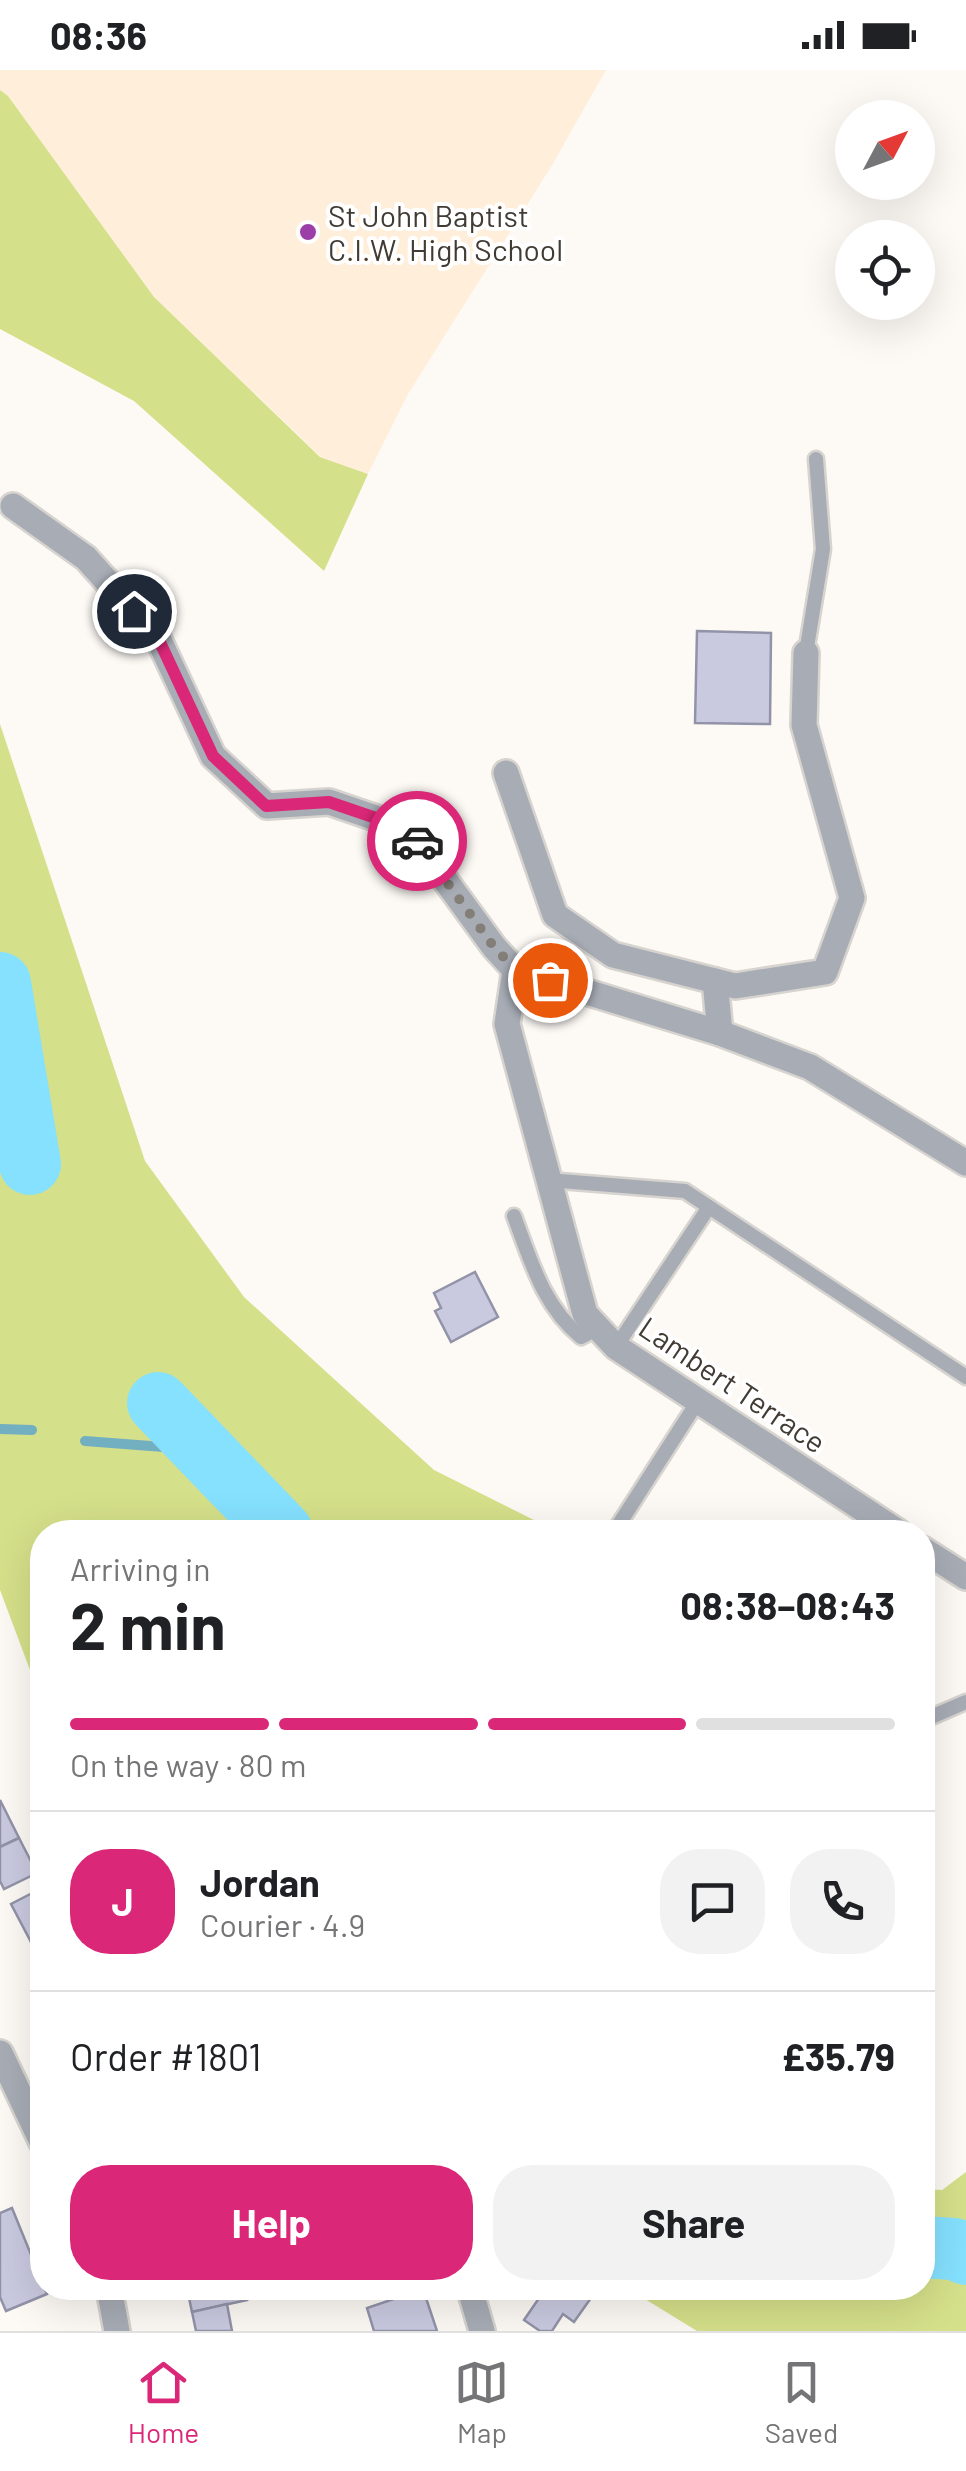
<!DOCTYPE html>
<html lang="en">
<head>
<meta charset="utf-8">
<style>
  :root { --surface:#fff; --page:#f2f2f2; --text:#202124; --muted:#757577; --line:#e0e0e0; --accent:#db2777 }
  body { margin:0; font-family:Barlow,sans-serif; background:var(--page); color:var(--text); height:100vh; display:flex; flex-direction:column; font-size:38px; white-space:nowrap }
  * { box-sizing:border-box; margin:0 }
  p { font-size:32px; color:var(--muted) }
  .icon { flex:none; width:55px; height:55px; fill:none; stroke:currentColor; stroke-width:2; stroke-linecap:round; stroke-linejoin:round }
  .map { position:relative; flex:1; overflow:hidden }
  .sheet { position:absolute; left:30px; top:1450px; width:905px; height:780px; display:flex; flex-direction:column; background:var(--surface); border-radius:40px; box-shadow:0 10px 40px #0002 }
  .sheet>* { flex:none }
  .needle { width:65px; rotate:49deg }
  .tools { position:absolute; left:835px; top:30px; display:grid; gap:20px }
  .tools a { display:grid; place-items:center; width:100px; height:100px; border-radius:50%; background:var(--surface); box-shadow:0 10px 40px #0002; font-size:50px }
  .pin { position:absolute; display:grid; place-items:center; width:85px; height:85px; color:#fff; margin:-42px; border:5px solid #fff; border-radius:50%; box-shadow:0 2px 10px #0007 }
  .courier { position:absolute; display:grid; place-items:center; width:100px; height:100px; margin:-50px; border:8px solid #db2777; border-radius:50%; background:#fff; color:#222; box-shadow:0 2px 12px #0007 }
  .headline em { font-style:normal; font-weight:700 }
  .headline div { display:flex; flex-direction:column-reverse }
  .headline { display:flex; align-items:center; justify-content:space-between; height:170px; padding:0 40px }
  h1 { font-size:65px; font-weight:700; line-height:75px }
  .bar { display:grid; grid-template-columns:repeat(4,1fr); gap:15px 10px; align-content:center; height:120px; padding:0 40px }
  .bar i { height:12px; border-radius:8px; background:var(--line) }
  .bar .selected { background:var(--accent) }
  .bar p { grid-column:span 4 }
  .line { display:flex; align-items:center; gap:25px; padding:0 40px; border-top:2px solid var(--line) }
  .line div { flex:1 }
  .round { display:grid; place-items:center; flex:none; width:105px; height:105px; border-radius:40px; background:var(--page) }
  .cta { display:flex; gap:20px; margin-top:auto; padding:20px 40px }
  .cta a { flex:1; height:115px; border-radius:40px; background:var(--accent); color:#fff; font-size:40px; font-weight:700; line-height:115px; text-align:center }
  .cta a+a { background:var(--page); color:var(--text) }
  .status { display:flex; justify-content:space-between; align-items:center; height:70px; padding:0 50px; background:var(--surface); direction:ltr }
  .status svg { height:28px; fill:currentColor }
  .tab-bar { display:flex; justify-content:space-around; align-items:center; height:140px; border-top:2px solid var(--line); background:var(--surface); font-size:28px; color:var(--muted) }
  .tab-bar a { display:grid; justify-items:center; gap:5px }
  .tab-bar .selected { color:var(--accent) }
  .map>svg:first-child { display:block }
</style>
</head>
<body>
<div class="status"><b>08:36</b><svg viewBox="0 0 49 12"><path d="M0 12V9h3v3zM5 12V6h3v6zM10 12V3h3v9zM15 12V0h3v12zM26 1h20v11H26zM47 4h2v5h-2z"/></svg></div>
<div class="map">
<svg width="966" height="2261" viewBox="0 0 966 2261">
  <rect width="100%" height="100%" fill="#fdfaf6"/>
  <path fill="#ffefda" d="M0,0H606L551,97L408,324L368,404L321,387L154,227L8,26L0,20Z"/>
  <g fill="#d5e08a">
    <path d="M0,20L8,26L154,227L320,387L368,404L324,501L134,331L0,259Z"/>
    <path d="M0,654L145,1091L244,1227L434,1400L558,1462H42V1632L0,1520Z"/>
    <path d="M966,2102V2261H697L627,2218H922L923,2119L942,2120Z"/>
  </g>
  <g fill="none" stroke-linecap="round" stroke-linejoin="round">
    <g stroke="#71afc1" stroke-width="10">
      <path d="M0,1359L32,1360"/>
      <path d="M85,1371L203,1380"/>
    </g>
    <g stroke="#85e1fe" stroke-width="62">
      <path d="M0,913L30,1094"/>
      <path d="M158,1333L282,1462"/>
      <path d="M922,2177L954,2179L966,2184"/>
    </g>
  </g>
  <g fill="#c9cae0" stroke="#9293a8" stroke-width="2.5">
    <path d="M697,561L771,563L770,654L695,653Z"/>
    <path d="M475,1202L498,1247L451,1272L435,1241L441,1238L434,1223Z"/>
    <path d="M0,1730L19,1768L0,1777Z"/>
    <path d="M19,1768L37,1803L4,1819L0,1811V1777Z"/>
    <path d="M42,1818V1866L31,1872L11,1834Z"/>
    <path d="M42,1866V1895L31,1872Z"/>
    <path d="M12,2138L47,2224L6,2241L0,2227V2143Z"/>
    <path d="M187,2218H244L247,2230L192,2242Z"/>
    <path d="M546,2218H598L574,2252L563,2244L552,2261H540L524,2250Z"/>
    <path d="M423,2219L437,2261H374L367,2238Z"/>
    <path d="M227,2234L232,2261H196L192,2242Z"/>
  </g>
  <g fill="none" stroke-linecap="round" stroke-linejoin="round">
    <g stroke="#d7d4cf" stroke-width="19">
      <g id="lane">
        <path d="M806,583L823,479L816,389"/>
        <path d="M548,1110L685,1121L966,1307"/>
        <path d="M514,1146C531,1191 543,1236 581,1267L598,1258"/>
        <path d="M616,1277L709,1137"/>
        <path d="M614,1462L698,1331"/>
        <path d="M922,1651L966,1632"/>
      </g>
    </g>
    <g stroke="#d7d4cf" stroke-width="30">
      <g id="street">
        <path d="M13,436L86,488L158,568L213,686L267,736L329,732L408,759L494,877L515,900L720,963L810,997L966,1093"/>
        <path d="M506,703L555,845L613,885L735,916L825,902L852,828L804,655L806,583"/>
        <path d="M515,900L507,954L585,1244L616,1277L898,1462"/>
        <path d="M715,911L720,963"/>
        <path d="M922,1479L966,1507"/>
        <path d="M0,1983L42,2072"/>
        <path d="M109,2218L117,2261"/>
        <path d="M475,2218L472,2226L482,2261"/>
      </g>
    </g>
    <use href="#lane" stroke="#a7acb5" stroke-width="14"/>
    <use href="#street" stroke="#a7acb5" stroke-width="25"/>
  </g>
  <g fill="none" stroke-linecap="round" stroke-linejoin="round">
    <path stroke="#837e77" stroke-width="10" stroke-dasharray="0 18" d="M417,771L494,877L516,900L550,910"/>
    <path stroke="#db2777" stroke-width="12" d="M134,541L158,568L213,686L266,736L329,732L408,759L417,771"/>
  </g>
  <circle fill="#9c3ea7" stroke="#fff" stroke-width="4" cx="308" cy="162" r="10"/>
  <g text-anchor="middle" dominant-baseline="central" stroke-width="8" stroke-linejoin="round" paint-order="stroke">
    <g font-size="30" fill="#413b33" stroke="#fff" text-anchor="start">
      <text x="328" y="145">St John Baptist<tspan x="328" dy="34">C.I.W. High School</tspan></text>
    </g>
    <g font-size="30" fill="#413b33" stroke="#fff">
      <text transform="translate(733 1314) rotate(34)">Lambert Terrace</text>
    </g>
  </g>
</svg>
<div class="tools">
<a><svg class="needle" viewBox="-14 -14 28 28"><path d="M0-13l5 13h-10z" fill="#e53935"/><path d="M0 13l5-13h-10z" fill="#757577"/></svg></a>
<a><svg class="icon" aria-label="locate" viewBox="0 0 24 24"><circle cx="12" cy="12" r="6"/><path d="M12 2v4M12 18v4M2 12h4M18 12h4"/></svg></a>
</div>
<div class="pin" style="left:550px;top:910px;background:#ea580c"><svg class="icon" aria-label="bag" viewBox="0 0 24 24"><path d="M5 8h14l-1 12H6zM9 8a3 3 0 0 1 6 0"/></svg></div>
<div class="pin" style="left:134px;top:541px;background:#1f2937"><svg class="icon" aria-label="home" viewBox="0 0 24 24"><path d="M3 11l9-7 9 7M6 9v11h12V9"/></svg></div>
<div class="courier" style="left:417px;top:771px"><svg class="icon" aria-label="car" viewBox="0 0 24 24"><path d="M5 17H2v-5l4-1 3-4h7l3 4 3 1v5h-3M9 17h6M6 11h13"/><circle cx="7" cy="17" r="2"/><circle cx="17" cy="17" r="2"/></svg></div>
<section class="sheet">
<div class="headline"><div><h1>2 min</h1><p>Arriving in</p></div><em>08:38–08:43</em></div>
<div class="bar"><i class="selected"></i><i class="selected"></i><i class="selected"></i><i></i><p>On the way · 80 m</p></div>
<div class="line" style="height:180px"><b class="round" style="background:var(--accent);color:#fff">J</b><div><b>Jordan</b><p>Courier · 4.9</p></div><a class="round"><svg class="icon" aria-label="chat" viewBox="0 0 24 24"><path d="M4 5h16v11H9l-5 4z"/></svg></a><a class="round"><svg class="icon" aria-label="phone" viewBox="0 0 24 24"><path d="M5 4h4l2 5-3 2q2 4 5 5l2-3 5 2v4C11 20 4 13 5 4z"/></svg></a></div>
<div class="line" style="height:130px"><div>Order #1801</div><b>£35.79</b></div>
<div class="cta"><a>Help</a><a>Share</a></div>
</section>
</div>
<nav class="tab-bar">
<a class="selected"><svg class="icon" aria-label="home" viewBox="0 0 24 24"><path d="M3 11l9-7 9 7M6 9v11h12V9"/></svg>Home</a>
<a><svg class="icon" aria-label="map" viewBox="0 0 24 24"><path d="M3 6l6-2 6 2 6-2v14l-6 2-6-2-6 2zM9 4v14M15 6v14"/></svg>Map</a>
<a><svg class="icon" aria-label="saved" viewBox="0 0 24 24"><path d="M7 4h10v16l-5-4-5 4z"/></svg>Saved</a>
</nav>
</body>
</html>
